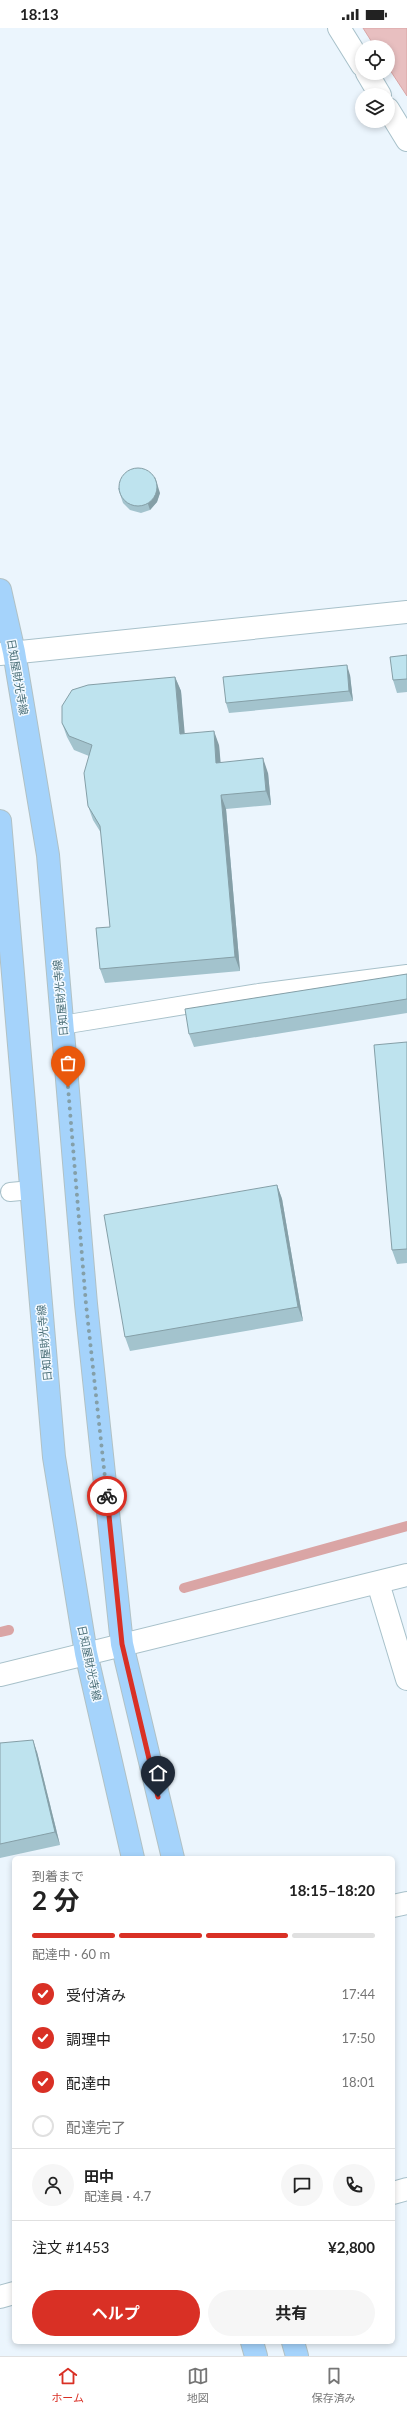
<!DOCTYPE html>
<html lang="ja">
<head>
<meta charset="utf-8">
<style>
  :root { --surface:#fff; --page:#f6f6f6; --text:#222; --muted:#767676; --line:#e0e0e0; --accent:#d93025 }
  body { margin:0; font-family:Lato,"Noto Sans JP",sans-serif; background:var(--page); color:var(--text); height:100vh; display:flex; flex-direction:column; font-size:15px; white-space:nowrap }
  * { box-sizing:border-box; margin:0 }
  p { font-size:13px; color:var(--muted) }
  .icon { flex:none; width:22px; height:22px; fill:none; stroke:currentColor; stroke-width:2; stroke-linecap:round; stroke-linejoin:round }
  .map { position:relative; flex:1; overflow:hidden }
  .panel { position:absolute; left:12px; top:1828px; width:383px; height:488px; display:flex; flex-direction:column; background:var(--surface); border-radius:6px; box-shadow:0 2px 6px #0003 }
  .panel>* { flex:none }
  .controls { position:absolute; left:355px; top:12px; display:grid; gap:8px }
  .controls a { display:grid; place-items:center; width:40px; height:40px; border-radius:50%; background:var(--surface); box-shadow:0 2px 6px #0003; font-size:20px }
  .pin { position:absolute; display:grid; place-items:center; width:34px; height:34px; color:#fff; margin:-41px -17px; border-radius:50% 50% 50% 0; rotate:-45deg; box-shadow:0 0 4px #0007 }
  .pin .icon { rotate:45deg }
  .courier { position:absolute; display:grid; place-items:center; width:40px; height:40px; margin:-20px; border:3px solid #d93025; border-radius:50%; background:#fff; color:#222; box-shadow:0 1px 5px #0007 }
  .overview em { font-style:normal; font-weight:700 }
  .overview div { display:flex; flex-direction:column-reverse }
  .overview { display:flex; align-items:center; justify-content:space-between; height:68px; padding:0 20px }
  h1 { font-size:26px; font-weight:700; line-height:30px }
  .bar { display:grid; grid-template-columns:repeat(4,1fr); gap:6px 4px; align-content:center; height:48px; padding:0 20px }
  .bar i { height:5px; border-radius:3px; background:var(--line) }
  .bar .current { background:var(--accent) }
  .bar p { grid-column:span 4 }
  .line { display:flex; align-items:center; gap:10px; padding:0 20px; border-top:1px solid var(--line) }
  .line div { flex:1 }
  .round { display:grid; place-items:center; flex:none; width:42px; height:42px; border-radius:21px; background:var(--page) }
  ol { padding:0 20px; list-style:none }
  li { display:flex; align-items:center; gap:12px; height:44px }
  li p { margin-inline-start:auto }
  li .icon { padding:4px; border-radius:50%; background:var(--accent); color:#fff; stroke-width:4 }
  li:last-child { color:var(--muted) }
  li i { width:22px; height:22px; border:2px solid var(--line); border-radius:50% }
  .primary-button { display:flex; gap:8px; margin-top:auto; padding:8px 20px }
  .primary-button a { flex:1; height:46px; border-radius:24px; background:var(--accent); color:#fff; font-size:16px; font-weight:700; line-height:46px; text-align:center }
  .primary-button a+a { background:var(--page); color:var(--text) }
  .status { display:flex; justify-content:space-between; align-items:center; height:28px; padding:0 20px; background:var(--surface); direction:ltr }
  .status svg { height:11px; fill:currentColor }
  .menu { display:flex; justify-content:space-around; align-items:center; height:56px; border-top:1px solid var(--line); background:var(--surface); font-size:11px; color:var(--muted) }
  .menu a { display:grid; justify-items:center; gap:2px }
  .menu .current { color:var(--accent) }
  .map>svg:first-child { display:block }
</style>
</head>
<body>
<div class="status"><b>18:13</b><svg viewBox="0 0 49 12"><path d="M0 12V9h3v3zM5 12V6h3v6zM10 12V3h3v9zM15 12V0h3v12zM26 1h20v11H26zM47 4h2v5h-2z"/></svg></div>
<div class="map">
<svg width="407" height="2328" viewBox="0 0 407 2328">
  <rect width="100%" height="100%" fill="#ebf5fd"/>
  <path fill="#e8bfc0" stroke="#daa5a5" d="M363,0H407V68L388,39V19H375Z"/>
  <g fill="none" stroke-linecap="round" stroke-linejoin="round">
    <g stroke="#daa5a5" stroke-width="10">
      <path d="M184,1560L407,1498"/>
      <path d="M0,1604L9,1602"/>
    </g>
    <g stroke="#a8c1ca" stroke-width="20">
      <g id="service">
        <path d="M62,997L259,965L407,946"/>
        <path d="M10,1164L31,1162"/>
      </g>
    </g>
    <g stroke="#a8c1ca" stroke-width="24">
      <g id="minor">
        <path d="M378,1555L407,1651"/>
        <path d="M393,1878L407,1875"/>
        <path d="M393,2165L407,2161"/>
        <path d="M0,2269L14,2265"/>
      </g>
    </g>
    <g stroke="#a8c1ca" stroke-width="24">
      <g id="tertiary">
        <path d="M339,0L362,37"/>
        <path d="M367,45L380,67"/>
        <path d="M388,81L407,112"/>
        <path d="M0,626L407,584"/>
        <path d="M0,1647L407,1547"/>
      </g>
    </g>
    <g stroke="#b1c1c4" stroke-width="24">
      <g id="primary">
        <path d="M0,562L14,624L48,827L86,1276L122,1616L173,1830"/>
        <path d="M0,793L54,1429L86,1625L133,1830"/>
        <path d="M252,2314L256,2328"/>
        <path d="M293,2314L297,2328"/>
      </g>
    </g>
    <use href="#service" stroke="#fff" stroke-width="18"/>
    <use href="#minor" stroke="#fff" stroke-width="22"/>
    <use href="#tertiary" stroke="#fff" stroke-width="22"/>
    <use href="#primary" stroke="#a5d3fb" stroke-width="22"/>
  </g>
  <g fill="#a3c3cd">
    <path d="M118,460L160,465L157,474L150,482L141,485L130,482L123,475Z"/>
    <path d="M407,627V664L397,665L393,652Z"/>
    <path d="M350,647L353,673L229,685L226,675Z"/>
    <path d="M175,649L181,663L184,706L219,717L220,734L268,745L271,777L226,781L240,943L105,955L100,941L110,899L101,805L93,792L88,778L89,728L74,722L67,709L62,695Z"/>
    <path d="M407,946V985L194,1019L189,1006Z"/>
    <path d="M407,1014V1235L397,1236L392,1222Z"/>
    <path d="M277,1157L282,1171L303,1293L130,1323L125,1309Z"/>
    <path d="M0,1715L37,1724L60,1817L0,1830Z"/>
  </g>
  <g fill="#859fa7">
    <path d="M155,449L160,465L157,474L150,482L148,476Z"/>
    <path d="M347,637L350,647L353,673L349,663Z"/>
    <path d="M175,649L181,663L186,720L180,706Z"/>
    <path d="M214,703L219,717L222,749L216,735Z"/>
    <path d="M263,730L268,745L271,777L266,763Z"/>
    <path d="M221,767L226,781L240,943L235,929Z"/>
    <path d="M277,1157L282,1171L303,1293L298,1279Z"/>
    <path d="M33,1712L37,1724L60,1817L55,1804Z"/>
  </g>
  <g fill="#bee3ee" stroke="#859fa7">
    <circle cx="138" cy="459" r="19"/>
    <path d="M407,627V651L393,652L390,629Z"/>
    <path d="M347,637L349,663L226,675L223,649Z"/>
    <path d="M175,649L180,706L214,703L216,735L263,730L266,763L221,767L235,929L100,941L96,900L110,899L100,798L88,778L84,745L92,717L69,708L62,695V678L72,662L88,657Z"/>
    <path d="M407,946V971L189,1006L185,981Z"/>
    <path d="M407,1014V1221L392,1222L374,1017Z"/>
    <path d="M277,1157L298,1279L125,1309L104,1187Z"/>
    <path d="M33,1712L55,1804L0,1816V1715Z"/>
  </g>
  <g fill="none" stroke-linecap="round" stroke-linejoin="round">
    <path stroke="#849fa8" stroke-width="4" stroke-dasharray="0 7.2" d="M68,1059L86,1276L107,1468"/>
    <path stroke="#d93025" stroke-width="5" d="M107,1468L122,1616L158,1769"/>
  </g>
  <g text-anchor="middle" dominant-baseline="central" stroke-width="3" stroke-linejoin="round" paint-order="stroke">
    <g font-size="11" fill="#4d717a" stroke="#f2f9ff">
      <text transform="translate(18 649) rotate(80)">日知屋財光寺線</text>
      <text transform="translate(60 970) rotate(-95)">日知屋財光寺線</text>
      <text transform="translate(44 1315) rotate(-95)">日知屋財光寺線</text>
      <text transform="translate(90 1635) rotate(78)">日知屋財光寺線</text>
    </g>
  </g>
</svg>
<div class="controls">
<a><svg class="icon" aria-label="locate" viewBox="0 0 24 24"><circle cx="12" cy="12" r="6"/><path d="M12 2v4M12 18v4M2 12h4M18 12h4"/></svg></a>
<a><svg class="icon" aria-label="layers" viewBox="0 0 24 24"><path d="M12 4l9 5-9 5-9-5zM3 14l9 5 9-5"/></svg></a>
</div>
<div class="pin" style="left:68px;top:1059px;background:#ea580c"><svg class="icon" aria-label="bag" viewBox="0 0 24 24"><path d="M5 8h14l-1 12H6zM9 8a3 3 0 0 1 6 0"/></svg></div>
<div class="pin" style="left:158px;top:1769px;background:#1f2937"><svg class="icon" aria-label="home" viewBox="0 0 24 24"><path d="M3 11l9-7 9 7M6 9v11h12V9"/></svg></div>
<div class="courier" style="left:107px;top:1468px"><svg class="icon" aria-label="bike" viewBox="0 0 24 24"><circle cx="6" cy="16" r="4"/><circle cx="18" cy="16" r="4"/><path d="M6 16l4-8h5l3 8M10 8l3 8H6M13 5h3"/></svg></div>
<section class="panel">
<div class="overview"><div><h1>2 分</h1><p>到着まで</p></div><em>18:15–18:20</em></div>
<div class="bar"><i class="current"></i><i class="current"></i><i class="current"></i><i></i><p>配達中 · 60 m</p></div>
<ol>
<li><svg class="icon" aria-label="check" viewBox="0 0 24 24"><path d="M5 12l5 5 9-10"/></svg>受付済み<p>17:44</p></li>
<li><svg class="icon" aria-label="check" viewBox="0 0 24 24"><path d="M5 12l5 5 9-10"/></svg>調理中<p>17:50</p></li>
<li><svg class="icon" aria-label="check" viewBox="0 0 24 24"><path d="M5 12l5 5 9-10"/></svg>配達中<p>18:01</p></li>
<li><i></i>配達完了</li>
</ol>
<div class="line" style="height:72px"><a class="round"><svg class="icon" aria-label="person" viewBox="0 0 24 24"><circle cx="12" cy="8" r="4"/><path d="M4 21q1-7 8-7t8 7"/></svg></a><div><b>田中</b><p>配達員 · 4.7</p></div><a class="round"><svg class="icon" aria-label="chat" viewBox="0 0 24 24"><path d="M4 5h16v11H9l-5 4z"/></svg></a><a class="round"><svg class="icon" aria-label="phone" viewBox="0 0 24 24"><path d="M5 4h4l2 5-3 2q2 4 5 5l2-3 5 2v4C11 20 4 13 5 4z"/></svg></a></div>
<div class="line" style="height:52px"><div>注文 #1453</div><b>¥2,800</b></div>
<div class="primary-button"><a>ヘルプ</a><a>共有</a></div>
</section>
</div>
<nav class="menu">
<a class="current"><svg class="icon" aria-label="home" viewBox="0 0 24 24"><path d="M3 11l9-7 9 7M6 9v11h12V9"/></svg>ホーム</a>
<a><svg class="icon" aria-label="map" viewBox="0 0 24 24"><path d="M3 6l6-2 6 2 6-2v14l-6 2-6-2-6 2zM9 4v14M15 6v14"/></svg>地図</a>
<a><svg class="icon" aria-label="saved" viewBox="0 0 24 24"><path d="M7 4h10v16l-5-4-5 4z"/></svg>保存済み</a>
</nav>
</body>
</html>
